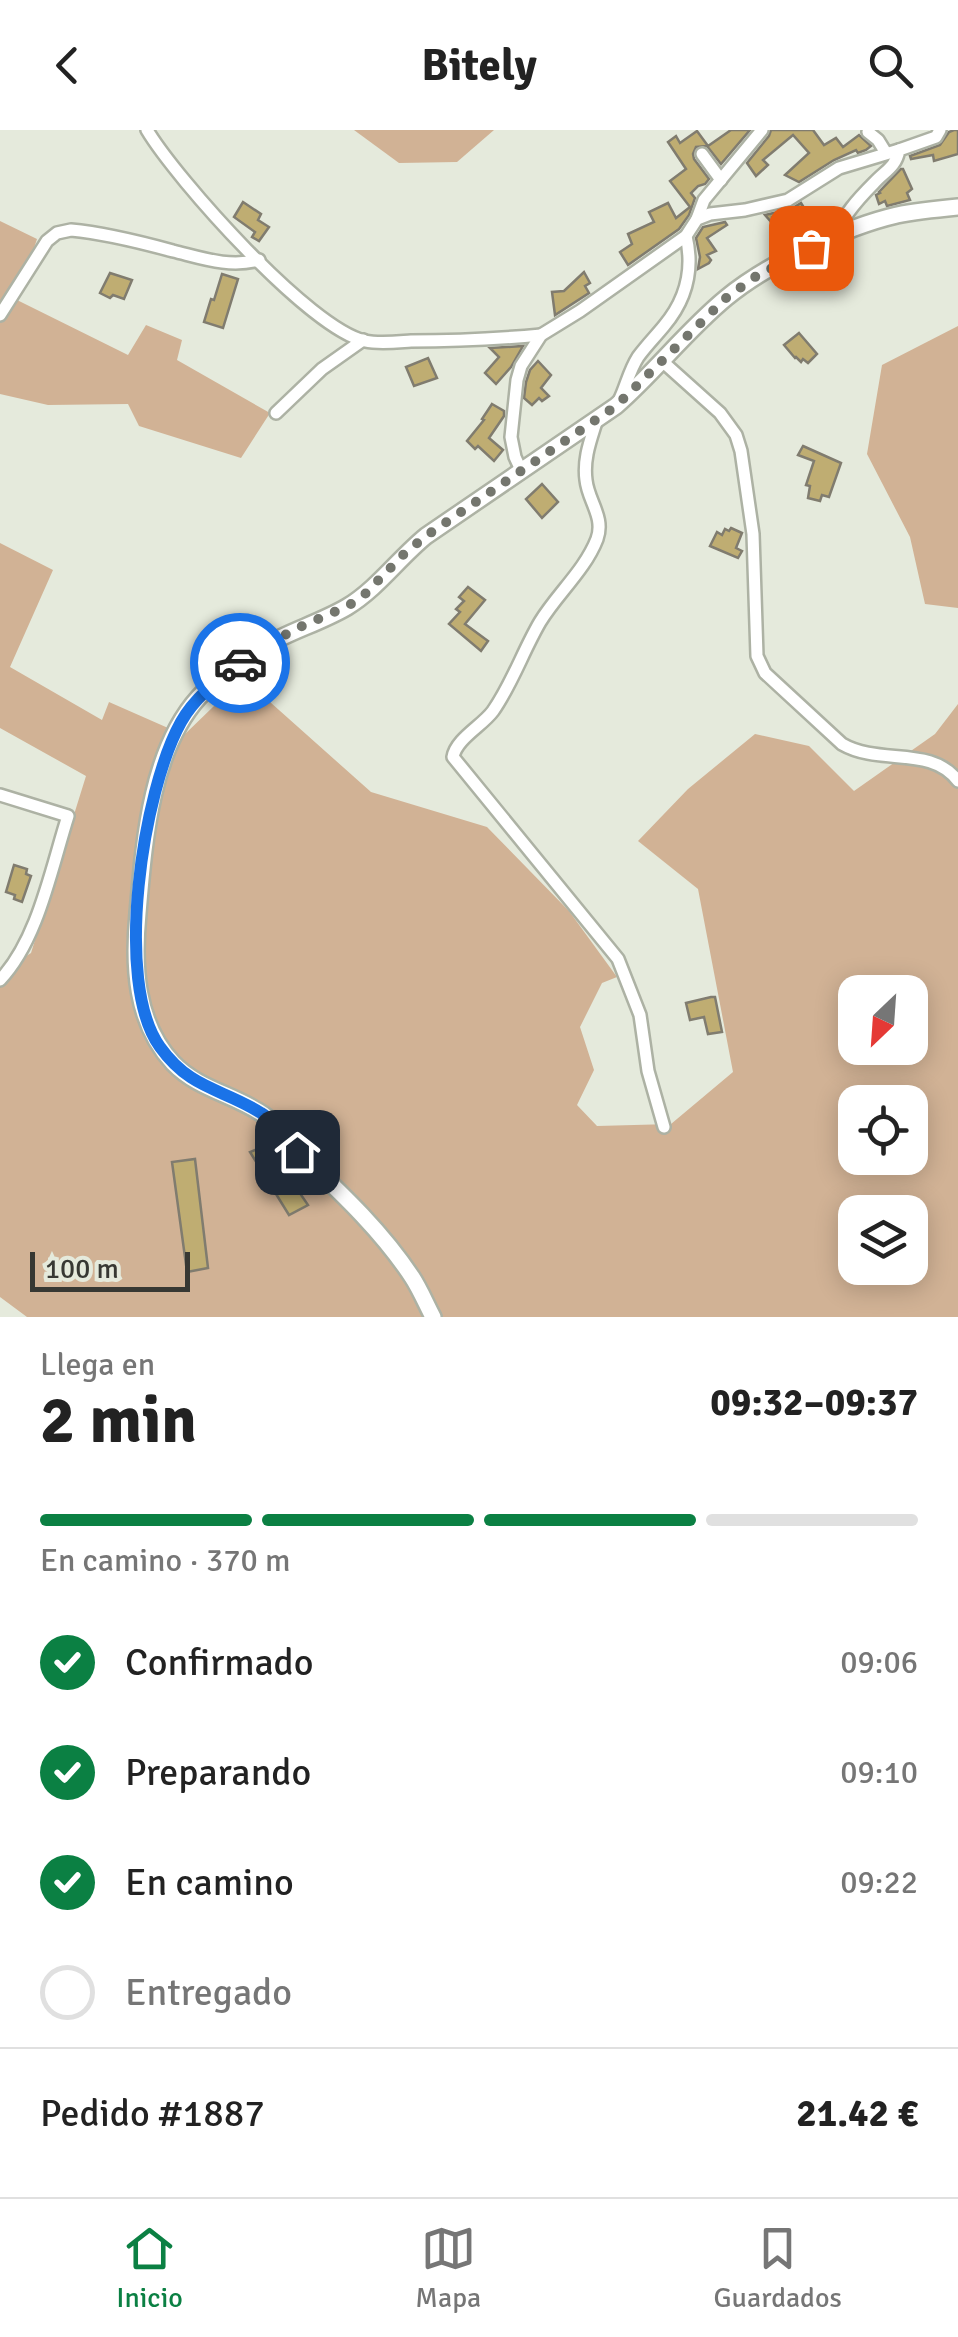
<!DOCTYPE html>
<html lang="es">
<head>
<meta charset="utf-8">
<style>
  :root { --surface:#fff; --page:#f6f6f6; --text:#222; --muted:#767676; --line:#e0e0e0; --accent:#0b8043 }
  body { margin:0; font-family:Signika,sans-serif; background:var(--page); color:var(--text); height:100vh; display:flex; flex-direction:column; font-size:38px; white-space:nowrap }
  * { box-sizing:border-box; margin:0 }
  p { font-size:32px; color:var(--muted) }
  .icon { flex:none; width:55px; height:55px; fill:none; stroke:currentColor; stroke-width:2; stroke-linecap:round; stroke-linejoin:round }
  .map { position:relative; height:1187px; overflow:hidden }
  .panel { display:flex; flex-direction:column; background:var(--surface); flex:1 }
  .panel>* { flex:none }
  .needle { width:65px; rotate:205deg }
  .buttons { position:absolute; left:838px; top:845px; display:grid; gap:20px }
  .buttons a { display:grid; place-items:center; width:90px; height:90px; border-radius:20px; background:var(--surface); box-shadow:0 5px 25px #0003; font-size:50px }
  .scale { position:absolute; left:30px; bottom:25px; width:160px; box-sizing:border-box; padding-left:10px; border:5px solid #373833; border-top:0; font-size:28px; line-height:35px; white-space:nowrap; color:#373833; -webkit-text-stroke:8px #e5eadc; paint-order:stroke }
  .pin { position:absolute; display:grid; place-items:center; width:85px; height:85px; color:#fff; margin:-42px; border-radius:20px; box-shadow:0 5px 15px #0006 }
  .courier { position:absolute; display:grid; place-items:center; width:100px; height:100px; margin:-50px; border:8px solid #1a73e8; border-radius:50%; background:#fff; color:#222; box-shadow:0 2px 12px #0007 }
  .head em { font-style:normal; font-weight:700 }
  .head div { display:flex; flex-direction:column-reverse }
  .head { display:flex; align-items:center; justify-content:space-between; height:170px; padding:0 40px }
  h1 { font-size:65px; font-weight:700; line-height:75px }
  .bar { display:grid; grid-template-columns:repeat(4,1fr); gap:15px 10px; align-content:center; height:120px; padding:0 40px }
  .bar i { height:12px; border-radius:8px; background:var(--line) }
  .bar .on { background:var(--accent) }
  .bar p { grid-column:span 4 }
  .line { display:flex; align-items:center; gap:25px; padding:0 40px; border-top:2px solid var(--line) }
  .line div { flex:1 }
  ol { padding:0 40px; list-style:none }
  li { display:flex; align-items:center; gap:30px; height:110px }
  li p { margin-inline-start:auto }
  li .icon { padding:10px; border-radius:50%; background:var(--accent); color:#fff; stroke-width:4 }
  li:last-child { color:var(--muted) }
  li i { width:55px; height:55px; border:5px solid var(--line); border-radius:50% }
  header { display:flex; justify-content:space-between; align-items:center; height:130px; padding:0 40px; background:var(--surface); font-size:45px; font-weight:700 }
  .menu { display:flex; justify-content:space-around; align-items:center; height:140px; border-top:2px solid var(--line); background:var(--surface); font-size:28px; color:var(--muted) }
  .menu a { display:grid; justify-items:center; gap:5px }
  .menu .on { color:var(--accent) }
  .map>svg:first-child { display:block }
</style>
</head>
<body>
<header><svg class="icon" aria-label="back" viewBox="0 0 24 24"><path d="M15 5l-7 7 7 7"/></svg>Bitely<svg class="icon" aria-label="search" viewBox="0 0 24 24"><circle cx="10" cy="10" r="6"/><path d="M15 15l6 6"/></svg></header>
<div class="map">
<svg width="958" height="1187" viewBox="0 0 958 1187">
  <rect width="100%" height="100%" fill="#e5eadc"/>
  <g fill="#d1b295" fill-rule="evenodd">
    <path d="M354,0H494L457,32L399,33Z"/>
    <path d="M0,91L37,109L17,170L128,225L146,195L182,210L177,230L270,283L241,328L139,296L128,274L48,275L0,264Z"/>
    <path d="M958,196V478L925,474L910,407L867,324L882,235Z"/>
    <path d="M0,413L53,440L10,537L102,590L109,572L184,605L243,548L371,662L487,697L569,781L617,847L602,853L580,897L594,940L577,975L597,996L671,994L733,942L698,759L638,711L688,659L755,604L809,616L854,661L935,604L958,574V1187H27L0,1167V843L31,823L86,646L0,598ZM855,862H910V918H855ZM855,972H910V1028H855ZM855,1082H910V1138H855Z"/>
  </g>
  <g fill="#bfad72" stroke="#807c6f" stroke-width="2.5">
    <path d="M731,0H750L721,34L707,16L696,17L693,24L694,29L709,49L705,54L698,56L691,63L695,68L689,85L679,99L628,135L620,122L632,114L628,104L654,92L649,82L668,73L676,88L690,77L670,51L686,39L668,12L676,6L680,13L697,1L708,16Z"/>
    <path d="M771,0H813L824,15L836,8L843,17L859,5L871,16L866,20L858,23L856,20L834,30L799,52L785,45L809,23L793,5L763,30L768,35L756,46L747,33L769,6Z"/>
    <path d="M954,0H958V24L934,31L933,25L911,29L910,26L940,15L949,2Z"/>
    <path d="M901,39H903L912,59L907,63L910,70L887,76L885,71L879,74L876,65L880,63L879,62Z"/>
    <path d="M243,72L261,84L258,90L269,97L259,111L252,107L255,102L234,87Z"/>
    <path d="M801,73L806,81L798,85L802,93L791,100L789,98L782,102L772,89V93L765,85L791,79Z"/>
    <path d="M725,92L727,95L707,108L716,121L707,125L711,130L709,133L698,139L700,127L696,108L703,97Z"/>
    <path d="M584,142L590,153L585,156L589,163L555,185L552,162L564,161Z"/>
    <path d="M110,143L132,150L124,169L113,165L110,168L100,163Z"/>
    <path d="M222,144L238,149L223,198L204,192L211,169L214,170Z"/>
    <path d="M799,203L817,224L808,233L803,229L801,232L796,227L795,228L784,215Z"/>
    <path d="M523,216L511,237L496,254L485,243L499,227L490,218Z"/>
    <path d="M428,228L437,248L414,256L406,237Z"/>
    <path d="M538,231L551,245L541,258L549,266L542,271L539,268L532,275L524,268L526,252L530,240Z"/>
    <path d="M492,274L504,281V286L489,308L503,320L494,331L478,316L475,319L467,311L484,290L482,289Z"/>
    <path d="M803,316L841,333L829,367L822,365L820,371L808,368L810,356L806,355L814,331L798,325Z"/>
    <path d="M542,354L558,372L542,388L526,369Z"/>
    <path d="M731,398L742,403L736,418L742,421L738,428L710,416L717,402L722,405L725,399L729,401Z"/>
    <path d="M468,457L485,470L465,494L488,511L481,521L449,494L460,482L456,479L464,471L459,467Z"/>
    <path d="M14,735L27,739L26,744L31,746L22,772L14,769L15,765L6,762Z"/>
    <path d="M711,867H715L722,902L708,904L704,887L690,890L686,873Z"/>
    <path d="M267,1015L308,1075L289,1085L250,1022Z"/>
    <path d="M195,1029L208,1138L187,1142L172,1032Z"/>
  </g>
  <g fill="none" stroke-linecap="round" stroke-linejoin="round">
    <g stroke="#adb2a4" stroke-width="16">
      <g id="street">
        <path d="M147,0C177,50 310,199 365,211C379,214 396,212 411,211C454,211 497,209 541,205"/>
        <path d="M868,2L878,10L886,23"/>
        <path d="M702,24L721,50"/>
        <path d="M697,89L704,70L762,0"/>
        <path d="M835,108C840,88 860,67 874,53C885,41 896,37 899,20L936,7L940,0"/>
        <path d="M0,185L47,111L57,103L71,100C105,103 140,112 173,121C202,128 229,138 259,130"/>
        <path d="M662,231L720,283L736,305L741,321L753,404L757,526L765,543L842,614C880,636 931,615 958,651"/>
        <path d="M619,271C626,257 629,241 638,227C646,216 655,207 664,196C686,170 694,140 686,106"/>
        <path d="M276,283L322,239L363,210"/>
        <path d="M597,289C591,309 583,328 586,350C588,371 605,387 597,409C585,440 557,464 540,492C523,521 512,554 493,581C482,596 456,609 453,627L618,829L640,885L648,941L664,997"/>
        <path d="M521,340L515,327L511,307L517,250L521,236L541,205L580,181L686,106L697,89L710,84L745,80L788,70L839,38L899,20"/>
        <path d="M0,665L68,686C51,739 38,810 0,850"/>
      </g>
    </g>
    <g stroke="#adb2a4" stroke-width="20">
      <path id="secondary" d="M433,1187C426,1174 420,1159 412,1147C381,1100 340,1062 300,1024C287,1012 279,995 264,985C234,964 199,960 173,933C135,892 133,835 138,783C144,714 150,621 199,567C216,549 238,533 258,520C286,502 318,494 347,477C377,459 399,428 426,406L616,276C655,242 686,201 726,168C767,134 845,97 897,85C917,81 937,79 958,77"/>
    </g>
    <use href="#street" stroke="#fff" stroke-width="11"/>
    <use href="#secondary" stroke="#fff" stroke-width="15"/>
  </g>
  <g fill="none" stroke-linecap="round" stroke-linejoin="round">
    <path stroke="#74766e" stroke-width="10" stroke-dasharray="0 18" d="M240,533L293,500L348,476L365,464L404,424L426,406L616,276L726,168L755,147L811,118"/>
    <path stroke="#1a73e8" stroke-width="12" d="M240,533C218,550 195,567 181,592C143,660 113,852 160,917C191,960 222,958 261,983C276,992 286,1009 297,1022"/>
  </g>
</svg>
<div class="buttons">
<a><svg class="needle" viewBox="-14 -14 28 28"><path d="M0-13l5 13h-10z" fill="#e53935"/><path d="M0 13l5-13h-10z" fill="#767676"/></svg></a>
<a><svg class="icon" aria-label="locate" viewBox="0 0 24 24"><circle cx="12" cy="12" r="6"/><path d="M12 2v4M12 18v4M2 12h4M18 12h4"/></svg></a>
<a><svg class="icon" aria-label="layers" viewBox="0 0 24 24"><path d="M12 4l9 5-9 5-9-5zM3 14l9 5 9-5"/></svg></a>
</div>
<div class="scale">100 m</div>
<div class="pin" style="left:811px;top:118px;background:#ea580c"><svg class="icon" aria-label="bag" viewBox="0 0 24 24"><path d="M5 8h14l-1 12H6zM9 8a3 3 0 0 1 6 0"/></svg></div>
<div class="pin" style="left:297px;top:1022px;background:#1f2937"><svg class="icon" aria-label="home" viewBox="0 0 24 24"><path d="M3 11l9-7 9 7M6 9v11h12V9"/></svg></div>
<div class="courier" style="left:240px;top:533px"><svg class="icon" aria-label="car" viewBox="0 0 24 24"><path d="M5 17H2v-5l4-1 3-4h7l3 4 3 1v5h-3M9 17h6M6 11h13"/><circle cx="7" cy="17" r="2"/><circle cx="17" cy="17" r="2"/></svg></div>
</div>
<section class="panel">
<div class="head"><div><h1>2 min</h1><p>Llega en</p></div><em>09:32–09:37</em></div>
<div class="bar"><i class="on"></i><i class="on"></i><i class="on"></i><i></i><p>En camino · 370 m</p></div>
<ol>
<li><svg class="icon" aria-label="check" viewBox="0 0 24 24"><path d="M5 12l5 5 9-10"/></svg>Confirmado<p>09:06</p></li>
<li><svg class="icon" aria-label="check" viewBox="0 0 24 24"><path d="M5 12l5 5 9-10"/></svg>Preparando<p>09:10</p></li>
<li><svg class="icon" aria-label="check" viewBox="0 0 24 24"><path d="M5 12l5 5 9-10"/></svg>En camino<p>09:22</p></li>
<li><i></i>Entregado</li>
</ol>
<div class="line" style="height:130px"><div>Pedido #1887</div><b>21.42 €</b></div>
</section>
<nav class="menu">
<a class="on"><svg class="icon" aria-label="home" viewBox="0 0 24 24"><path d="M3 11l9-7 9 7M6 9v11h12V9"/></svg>Inicio</a>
<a><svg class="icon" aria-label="map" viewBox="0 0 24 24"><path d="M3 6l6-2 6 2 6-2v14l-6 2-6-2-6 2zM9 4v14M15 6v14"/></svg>Mapa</a>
<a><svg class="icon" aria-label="saved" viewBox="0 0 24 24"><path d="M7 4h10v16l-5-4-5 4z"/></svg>Guardados</a>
</nav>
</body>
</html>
